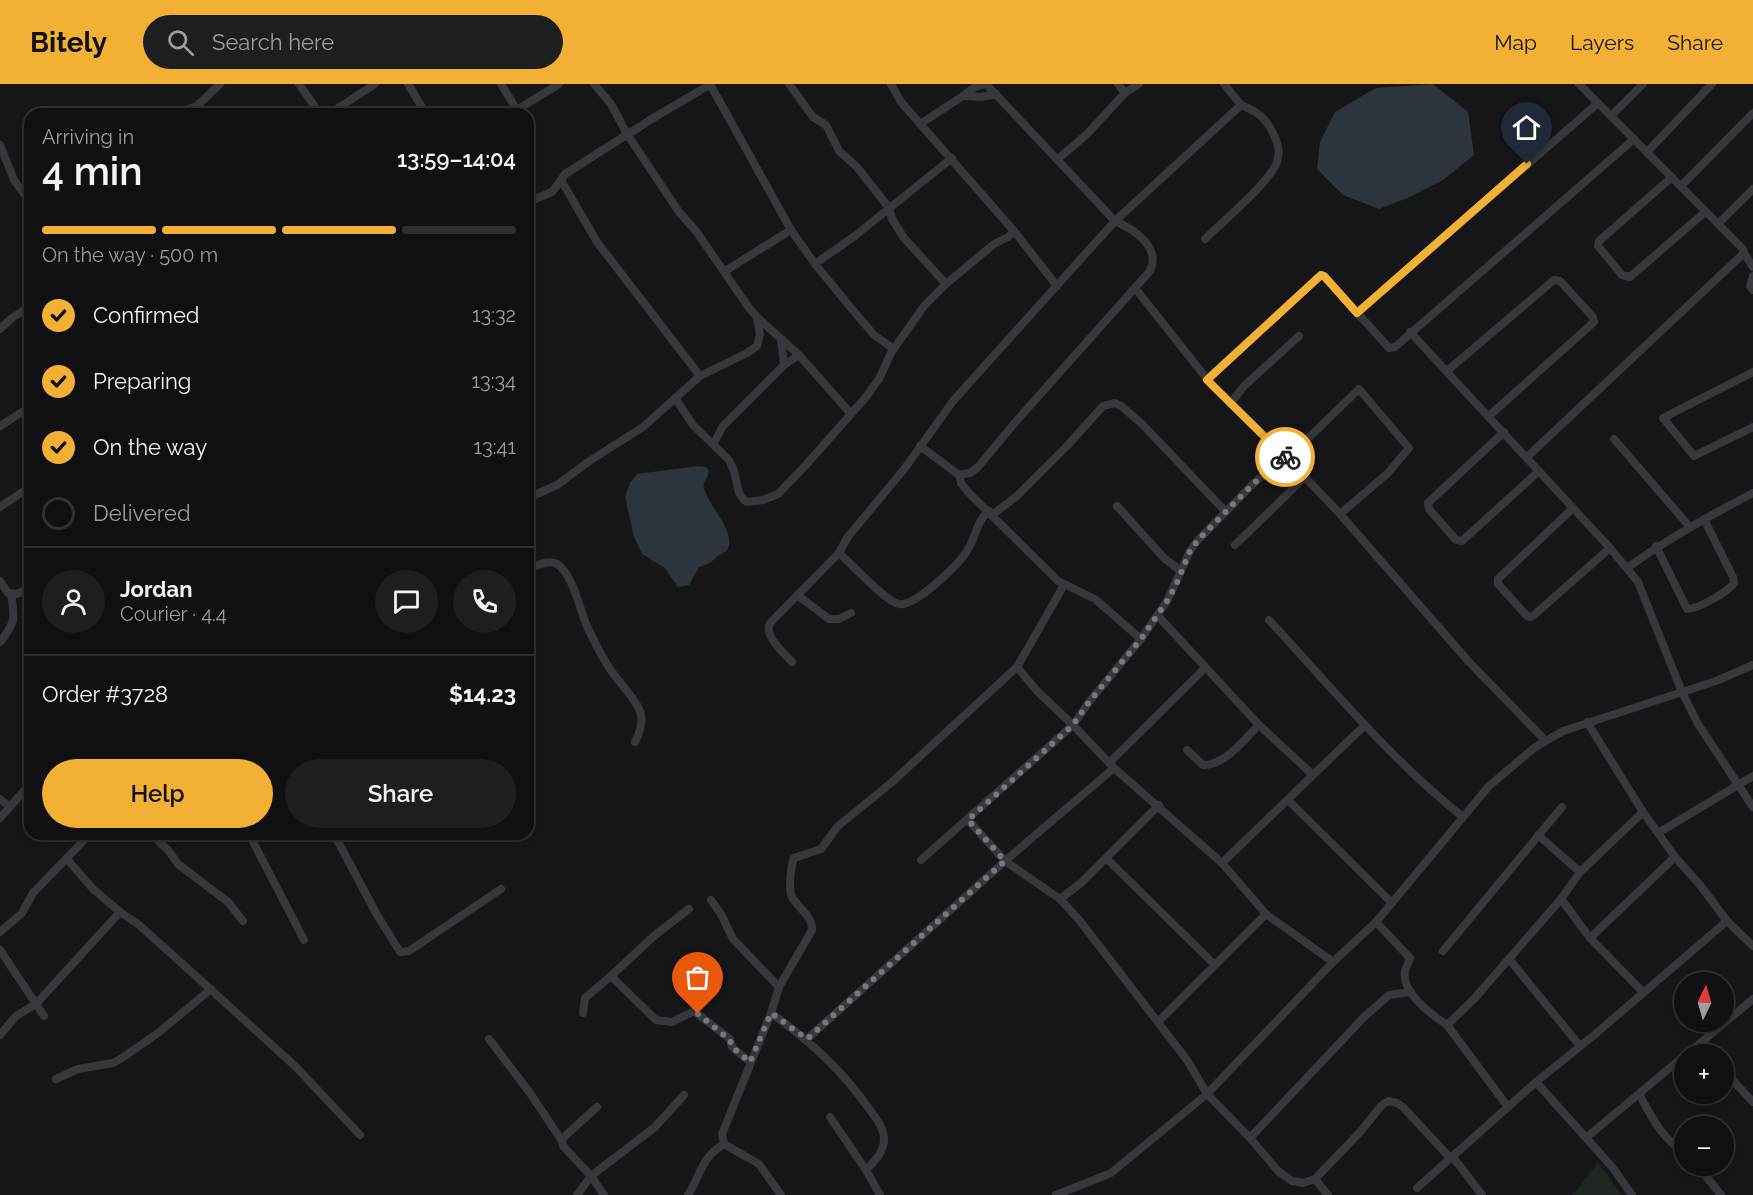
<!DOCTYPE html>
<html lang="en">
<head>
<meta charset="utf-8">
<style>
  :root { --surface:#101012; --page:#1e1e20; --text:#f1f3f6; --muted:#9c9d9f; --line:#303032; --accent:#f2b134 }
  body { margin:0; font-family:Raleway,sans-serif; background:var(--page); color:var(--text); height:100vh; display:flex; flex-direction:column; font-size:22px; white-space:nowrap }
  * { box-sizing:border-box; margin:0 }
  p { font-size:20px; color:var(--muted) }
  .icon { flex:none; width:33px; height:33px; fill:none; stroke:currentColor; stroke-width:2; stroke-linecap:round; stroke-linejoin:round }
  .map { position:relative; flex:1; overflow:hidden }
  .details { position:absolute; left:24px; top:24px; width:510px; height:732px; display:flex; flex-direction:column; background:var(--surface); border-radius:18px; box-shadow:0 3px 9px #0003,0 0 0 2px var(--line) }
  .details>* { flex:none }
  .needle { width:39px; rotate:5deg }
  .tools { position:absolute; left:1674px; top:888px; display:grid; gap:12px }
  .tools a { display:grid; place-items:center; width:60px; height:60px; border-radius:50%; background:var(--surface); box-shadow:0 3px 9px #0003,0 0 0 2px var(--line); font-size:30px }
  .pin { position:absolute; display:grid; place-items:center; width:51px; height:51px; color:#fff; margin:-62px -26px; border-radius:50% 50% 50% 0; rotate:-45deg; box-shadow:0 0 6px #0007 }
  .pin .icon { rotate:45deg }
  .courier { position:absolute; display:grid; place-items:center; width:60px; height:60px; margin:-30px; border:4px solid #f2b134; border-radius:50%; background:#fff; color:#222; box-shadow:0 2px 8px #0007 }
  .summary em { font-style:normal; font-weight:600 }
  .summary div { display:flex; flex-direction:column-reverse }
  .summary { display:flex; align-items:center; justify-content:space-between; height:102px; padding:0 18px }
  h1 { font-size:39px; font-weight:600; line-height:45px }
  .bar { display:grid; grid-template-columns:repeat(4,1fr); gap:9px 6px; align-content:center; height:72px; padding:0 18px }
  .bar i { height:8px; border-radius:4px; background:var(--line) }
  .bar .on { background:var(--accent) }
  .bar p { grid-column:span 4 }
  .line { display:flex; align-items:center; gap:15px; padding:0 18px; border-top:2px solid var(--line) }
  .line div { flex:1 }
  .round { display:grid; place-items:center; flex:none; width:63px; height:63px; border-radius:32px; background:var(--page) }
  ol { padding:0 18px; list-style:none }
  li { display:flex; align-items:center; gap:18px; height:66px }
  li p { margin-inline-start:auto }
  li .icon { padding:6px; border-radius:50%; background:var(--accent); color:#111; stroke-width:4 }
  li:last-child { color:var(--muted) }
  li i { width:33px; height:33px; border:3px solid var(--line); border-radius:50% }
  .cta { display:flex; gap:12px; margin-top:auto; padding:12px 18px }
  .cta a { flex:1; height:69px; border-radius:36px; background:var(--accent); color:#111; font-size:24px; font-weight:600; line-height:69px; text-align:center }
  .cta a+a { background:var(--page); color:var(--text) }
  header { display:flex; align-items:center; gap:36px; box-sizing:border-box; height:84px; padding:0 30px; background:var(--accent); color:#111 }
  header strong { font-size:28px }
  nav { display:flex; gap:33px; margin-inline-start:auto; font-size:21px }
  .search { width:420px; height:54px; background:var(--page); display:flex; align-items:center; gap:15px; box-sizing:border-box; padding:0 21px; border-radius:33px; color:var(--muted); font-size:22px }
  .map>svg:first-child { display:block }
</style>
</head>
<body>
<header>
<strong>Bitely</strong>
<div class="search"><svg class="icon" aria-label="search" viewBox="0 0 24 24"><circle cx="10" cy="10" r="6"/><path d="M15 15l6 6"/></svg>Search here</div>
<nav><a>Map</a><a>Layers</a><a>Share</a></nav>
</header>
<div class="map">
<svg width="1753" height="1111" viewBox="0 0 1753 1111">
  <rect width="100%" height="100%" fill="#161618"/>
  <path fill="#1e261f" d="M1598,1079L1622,1111H1572L1575,1108Z"/>
  <g fill="#2c353c">
    <path d="M1433,0L1468,28L1474,71L1443,96L1412,112L1379,125L1343,111L1317,85L1320,58L1335,28L1376,4Z"/>
    <path d="M699,382L706,383L709,387C708,394 702,398 704,404C707,420 740,452 726,467C724,469 721,470 718,472C712,477 707,482 699,483L689,501L678,503L665,484L642,470L634,453L625,413L630,399L637,390Z"/>
  </g>
  <g fill="none" stroke-linecap="round" stroke-linejoin="round">
    <g stroke="#37383d" stroke-width="8">
      <path d="M299,0L320,30"/>
      <path d="M408,0L426,30"/>
      <path d="M501,0L517,26"/>
      <path d="M594,0L611,20L627,50L679,128L696,147L749,224L757,233L799,271L851,330"/>
      <path d="M710,0L791,146L815,180L851,224L874,251L894,265"/>
      <path d="M789,0L813,33L826,41L839,67L857,83L889,124L892,135L904,154L946,200"/>
      <path d="M891,0L901,18L1014,147L1057,202"/>
      <path d="M1118,0L1125,9"/>
      <path d="M963,12L982,13L996,10"/>
      <path d="M174,30L197,22L220,0"/>
      <path d="M329,30L375,0"/>
      <path d="M510,30L559,0"/>
      <path d="M1611,32L1643,0"/>
      <path d="M920,40L963,12L975,3L986,0"/>
      <path d="M0,61L14,96L30,118"/>
      <path d="M1647,68L1712,0"/>
      <path d="M1058,75L1087,50L1125,9L1139,0"/>
      <path d="M1672,93L1599,157L1598,162L1622,191L1630,193L1705,128"/>
      <path d="M561,96L565,90L655,33L711,0"/>
      <path d="M1681,102L1753,29"/>
      <path d="M528,118L552,108L561,96L597,158L700,292"/>
      <path d="M1718,140L1753,105"/>
      <path d="M1205,155C1222,138 1270,98 1277,78C1281,66 1277,57 1272,47C1265,33 1256,27 1241,21"/>
      <path d="M1744,169L1753,183"/>
      <path d="M815,180L856,151L952,74"/>
      <path d="M725,187L791,146"/>
      <path d="M1753,192L1750,202L1753,206"/>
      <path d="M1135,204L1207,295L1285,372L1340,430L1469,578L1545,656"/>
      <path d="M1357,229L1598,19"/>
      <path d="M0,245L12,234L30,222"/>
      <path d="M1410,248L1610,464L1638,498L1682,608L1698,640L1753,723"/>
      <path d="M781,255L784,281"/>
      <path d="M1447,287L1554,196L1560,197L1593,233L1594,238L1489,332"/>
      <path d="M1753,288L1663,334L1694,372L1753,343"/>
      <path d="M1207,295L1321,191L1324,192L1389,264L1395,263L1634,55"/>
      <path d="M675,314L693,341L729,376L734,387L739,409L744,416L747,418L763,416L778,410L805,382L866,313L879,295L891,269L924,222L946,200L994,160L1008,153L1014,147"/>
      <path d="M1230,320L1244,302L1299,252"/>
      <path d="M0,342L30,323"/>
      <path d="M1504,348L1428,419L1429,425L1456,456L1462,457L1539,387"/>
      <path d="M1614,355L1689,442"/>
      <path d="M714,359L723,342L784,281L799,271"/>
      <path d="M920,362L959,391L961,399L968,408L1058,497L1095,515L1141,555"/>
      <path d="M1527,373L1744,169L1743,165L1579,0"/>
      <path d="M959,391L970,389L978,383L1018,335L1150,187C1161,163 1135,146 1115,137L1241,21L1224,0"/>
      <path d="M528,414L557,401L588,378L643,343L700,292L747,269L757,262L760,250L757,234"/>
      <path d="M1117,422L1164,474L1181,487"/>
      <path d="M0,423L30,403"/>
      <path d="M1573,424L1498,495V500L1527,532L1531,533L1534,531L1610,464"/>
      <path d="M992,431L1017,412L1067,362L1103,322L1115,319L1121,322L1141,339L1226,428"/>
      <path d="M1235,461L1305,393"/>
      <path d="M1656,462L1687,525C1698,525 1728,508 1734,499L1733,493L1704,435"/>
      <path d="M839,469C851,479 886,518 899,520C915,523 958,481 967,467C976,454 976,437 989,427"/>
      <path d="M1627,484C1667,455 1709,432 1753,409"/>
      <path d="M528,485C536,482 547,476 555,479C571,485 580,525 586,540C593,555 601,572 610,585C619,599 633,611 640,627C644,637 640,648 635,658"/>
      <path d="M0,497L8,509L17,510L30,504"/>
      <path d="M1064,501L1017,583L1038,608L1073,641L1114,684L1222,779L1266,830L1333,878"/>
      <path d="M797,511L829,535H839L851,529"/>
      <path d="M1157,531L1259,641L1313,691L1222,779"/>
      <path d="M1269,536C1331,603 1391,676 1463,733"/>
      <path d="M0,558C16,538 15,534 11,510"/>
      <path d="M792,578C783,568 764,553 770,539L839,469L847,454L905,384L953,317L1115,137L986,0"/>
      <path d="M1587,638L1643,728L1675,773L1700,801L1727,837L1753,862"/>
      <path d="M1187,666L1203,681C1225,682 1244,655 1259,641"/>
      <path d="M1109,679L1205,584"/>
      <path d="M1313,691L1365,641"/>
      <path d="M0,715L10,723"/>
      <path d="M1289,717L1392,819"/>
      <path d="M0,734L30,700"/>
      <path d="M968,736L1005,777L1060,815L1080,837L1187,976L1207,1010L1250,1054L1278,1087L1292,1097L1303,1099L1315,1095L1328,1111"/>
      <path d="M1658,749L1753,692"/>
      <path d="M151,750L168,766L178,780L228,818L243,837"/>
      <path d="M249,750L304,856"/>
      <path d="M334,750L376,829L400,868L409,867L501,805"/>
      <path d="M1538,751L1580,788"/>
      <path d="M1106,774L1215,881"/>
      <path d="M921,776L1073,641L1089,618L1141,555L1167,517L1190,467L1198,456L1253,400L1285,372L1297,365L1359,305L1409,364L1388,389L1340,430"/>
      <path d="M1060,815L1081,799L1159,721"/>
      <path d="M1561,815L1590,854L1643,908"/>
      <path d="M711,816L721,830L733,855L779,903"/>
      <path d="M120,828L138,840L177,875L295,982L360,1051"/>
      <path d="M1376,838L1410,874C1409,878 1406,883 1405,887C1401,909 1432,931 1447,941"/>
      <path d="M0,848L22,829L33,809L90,750"/>
      <path d="M1590,854L1675,773"/>
      <path d="M0,866L44,932"/>
      <path d="M1443,867L1562,723"/>
      <path d="M1509,875L1580,962"/>
      <path d="M611,892L655,851L689,825"/>
      <path d="M583,929L585,914L611,892L656,936L672,938L694,927L730,955L732,963L750,978"/>
      <path d="M771,929C811,958 841,985 870,1026C876,1034 884,1044 884,1055C884,1068 875,1077 866,1086"/>
      <path d="M1158,938L1266,830"/>
      <path d="M0,951L16,932L36,920L120,828L93,805L67,775"/>
      <path d="M489,955L530,1009L562,1057L563,1062L591,1092L604,1111"/>
      <path d="M807,955L1005,777L1114,684"/>
      <path d="M1699,960L1709,970"/>
      <path d="M1687,970L1753,915"/>
      <path d="M1724,987L1753,1018"/>
      <path d="M56,995L78,985L113,979L122,974L158,949L211,905"/>
      <path d="M1536,998L1613,1084L1632,1111"/>
      <path d="M1639,1010C1651,1031 1662,1056 1684,1067"/>
      <path d="M1508,1023L1447,941L1474,915L1561,815L1580,788L1643,728"/>
      <path d="M830,1033L866,1086L880,1111"/>
      <path d="M1587,1053L1684,972"/>
      <path d="M1250,1054L1364,933L1389,911L1411,908"/>
      <path d="M562,1057L564,1053L597,1023"/>
      <path d="M1453,1073L1482,1111"/>
      <path d="M1698,1082L1721,1111"/>
      <path d="M1315,1095L1361,1047L1381,1022L1388,1017L1397,1019L1403,1023L1451,1075"/>
      <path d="M1417,1104L1536,998L1593,952L1727,837"/>
      <path d="M577,1111L591,1092L655,1043L684,1011"/>
      <path d="M688,1111C701,1091 701,1073 724,1060"/>
      <path d="M781,1111L759,1080L724,1060L722,1050L771,929L779,903L812,846C813,832 798,824 792,813C788,805 791,782 794,774L821,765L838,742L891,699L1017,583"/>
      <path d="M1056,1111L1111,1089L1207,1010L1333,878L1376,838L1489,702L1534,664L1563,647L1716,597L1753,581"/>
    </g>
  </g>
  <g fill="none" stroke-linecap="round" stroke-linejoin="round">
    <path stroke="#757880" stroke-width="6" stroke-dasharray="0 10.8" d="M698,930L730,956L732,963L750,978L771,929L807,955L1005,777L968,736L1073,641L1089,618L1141,555L1167,517L1176,501L1190,467L1198,456L1253,400L1285,373"/>
    <path stroke="#f2b134" stroke-width="8" d="M1285,373L1207,296L1321,191L1324,192L1357,229L1527,80"/>
  </g>
</svg>
<div class="tools">
<a><svg class="needle" viewBox="-14 -14 28 28"><path d="M0-13l5 13h-10z" fill="#e53935"/><path d="M0 13l5-13h-10z" fill="#9c9d9f"/></svg></a>
<a>+</a>
<a>−</a>
</div>
<div class="pin" style="left:698px;top:930px;background:#ea580c"><svg class="icon" aria-label="bag" viewBox="0 0 24 24"><path d="M5 8h14l-1 12H6zM9 8a3 3 0 0 1 6 0"/></svg></div>
<div class="pin" style="left:1527px;top:80px;background:#1f2937"><svg class="icon" aria-label="home" viewBox="0 0 24 24"><path d="M3 11l9-7 9 7M6 9v11h12V9"/></svg></div>
<div class="courier" style="left:1285px;top:373px"><svg class="icon" aria-label="bike" viewBox="0 0 24 24"><circle cx="6" cy="16" r="4"/><circle cx="18" cy="16" r="4"/><path d="M6 16l4-8h5l3 8M10 8l3 8H6M13 5h3"/></svg></div>
<section class="details">
<div class="summary"><div><h1>4 min</h1><p>Arriving in</p></div><em>13:59–14:04</em></div>
<div class="bar"><i class="on"></i><i class="on"></i><i class="on"></i><i></i><p>On the way · 500 m</p></div>
<ol>
<li><svg class="icon" aria-label="check" viewBox="0 0 24 24"><path d="M5 12l5 5 9-10"/></svg>Confirmed<p>13:32</p></li>
<li><svg class="icon" aria-label="check" viewBox="0 0 24 24"><path d="M5 12l5 5 9-10"/></svg>Preparing<p>13:34</p></li>
<li><svg class="icon" aria-label="check" viewBox="0 0 24 24"><path d="M5 12l5 5 9-10"/></svg>On the way<p>13:41</p></li>
<li><i></i>Delivered</li>
</ol>
<div class="line" style="height:108px"><a class="round"><svg class="icon" aria-label="person" viewBox="0 0 24 24"><circle cx="12" cy="8" r="4"/><path d="M4 21q1-7 8-7t8 7"/></svg></a><div><b>Jordan</b><p>Courier · 4.4</p></div><a class="round"><svg class="icon" aria-label="chat" viewBox="0 0 24 24"><path d="M4 5h16v11H9l-5 4z"/></svg></a><a class="round"><svg class="icon" aria-label="phone" viewBox="0 0 24 24"><path d="M5 4h4l2 5-3 2q2 4 5 5l2-3 5 2v4C11 20 4 13 5 4z"/></svg></a></div>
<div class="line" style="height:78px"><div>Order #3728</div><b>$14.23</b></div>
<div class="cta"><a>Help</a><a>Share</a></div>
</section>
</div>
</body>
</html>
